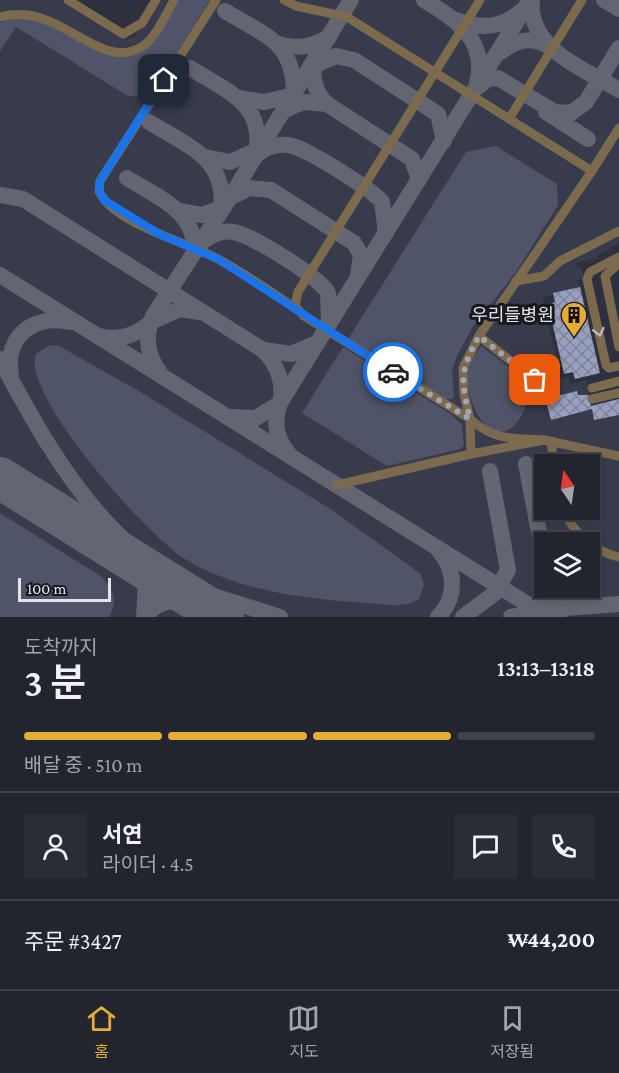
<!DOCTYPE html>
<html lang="ko">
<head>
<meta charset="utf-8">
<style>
  :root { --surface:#22252e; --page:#2a2d36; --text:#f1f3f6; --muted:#a2a5aa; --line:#3f424a; --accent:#e5ad35 }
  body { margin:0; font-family:"Crimson Pro","Noto Sans KR",serif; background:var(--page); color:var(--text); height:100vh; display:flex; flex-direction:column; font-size:22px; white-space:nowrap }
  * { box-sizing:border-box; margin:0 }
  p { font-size:20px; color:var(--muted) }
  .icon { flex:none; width:33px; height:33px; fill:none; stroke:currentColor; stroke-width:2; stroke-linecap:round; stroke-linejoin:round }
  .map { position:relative; height:617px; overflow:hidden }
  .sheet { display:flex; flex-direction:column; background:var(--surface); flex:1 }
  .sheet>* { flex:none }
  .needle { width:39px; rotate:347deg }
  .tools { position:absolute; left:534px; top:454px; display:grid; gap:12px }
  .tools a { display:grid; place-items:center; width:66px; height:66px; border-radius:0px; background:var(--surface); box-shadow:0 3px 9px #0003,0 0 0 2px var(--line); font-size:30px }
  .scale { position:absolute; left:18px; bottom:15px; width:93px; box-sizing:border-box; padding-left:6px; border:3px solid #e2e4ec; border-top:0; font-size:16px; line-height:21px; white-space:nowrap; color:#e2e4ec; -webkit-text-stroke:4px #18191e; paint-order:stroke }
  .pin { position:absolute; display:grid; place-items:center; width:51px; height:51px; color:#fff; margin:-26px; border-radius:12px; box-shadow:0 3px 9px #0006 }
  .courier { position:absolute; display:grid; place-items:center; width:60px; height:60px; margin:-30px; border:4px solid #1a73e8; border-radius:50%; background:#fff; color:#222; box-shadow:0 2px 8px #0007 }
  .overview em { font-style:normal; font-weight:600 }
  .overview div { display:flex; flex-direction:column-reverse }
  .overview { display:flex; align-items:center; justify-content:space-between; height:102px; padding:0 24px }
  h1 { font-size:39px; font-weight:600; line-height:45px }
  .bar { display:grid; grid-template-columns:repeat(4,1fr); gap:9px 6px; align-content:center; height:72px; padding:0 24px }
  .bar i { height:8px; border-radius:4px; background:var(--line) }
  .bar .active { background:var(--accent) }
  .bar p { grid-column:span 4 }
  .line { display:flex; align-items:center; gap:15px; padding:0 24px; border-top:2px solid var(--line) }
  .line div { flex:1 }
  .round { display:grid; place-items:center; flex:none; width:63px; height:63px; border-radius:0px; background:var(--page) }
  .dock { display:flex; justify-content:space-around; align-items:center; height:84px; border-top:2px solid var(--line); background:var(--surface); font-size:16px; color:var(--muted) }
  .dock a { display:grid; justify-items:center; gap:3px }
  .dock .active { color:var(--accent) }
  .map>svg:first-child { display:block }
</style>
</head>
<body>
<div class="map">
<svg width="619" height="617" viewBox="0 0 619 617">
  <defs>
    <pattern id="building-cross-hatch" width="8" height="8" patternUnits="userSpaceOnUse" patternTransform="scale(1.5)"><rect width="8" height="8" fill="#99a0bf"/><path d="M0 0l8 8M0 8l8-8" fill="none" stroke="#80849b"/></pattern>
  </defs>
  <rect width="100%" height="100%" fill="#2e313d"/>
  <path fill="#373b4c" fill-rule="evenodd" d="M0,0H61L117,36L134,38L159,0H619V243L599,254L597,258L576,263L577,268L581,267L584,278L578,280L580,287L543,298L560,378L568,377L570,384L587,380L591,406L619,399V617H0ZM544,465H590V510H544ZM544,543H590V588H544Z"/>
  <g fill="#4f5468">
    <path d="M178,0H210L155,87L143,97L128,96L16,27L0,51V23L25,10C61,11 114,74 143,50C158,38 168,16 178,0Z"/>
    <path d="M496,146L557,184L558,205L516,272L472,328L457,356L452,371L454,396L452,399H443L348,339L466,152Z"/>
    <path d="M50,345L59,346L139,391L332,510L421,574L424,585L419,599C405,609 382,604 366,603C306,599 237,591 185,559C148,536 21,396 36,354Z"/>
    <path d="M481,346L531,384C518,464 466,433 467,368Z"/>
    <path d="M343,347L452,415L462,425L464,445L461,449L387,466L302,413Z"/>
    <path d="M0,513L102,577C114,591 118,600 109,617H0Z"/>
  </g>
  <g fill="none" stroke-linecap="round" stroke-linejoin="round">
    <g stroke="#636670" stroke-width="16">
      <path d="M424,0C456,19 488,40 477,83"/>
      <path d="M532,0C527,49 585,69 619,90"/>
      <path d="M604,0L619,9"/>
      <path d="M225,11C265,36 294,41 294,94"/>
      <path d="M456,20C479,29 502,29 521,11"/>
      <path d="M276,43C296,50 312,47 329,37"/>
      <path d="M501,52C515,41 529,36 546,45"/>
      <path d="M315,62C311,78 315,92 327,104"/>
      <path d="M312,66L336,56L354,60L438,114L444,141"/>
      <path d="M190,68C225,90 266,104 256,153"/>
      <path d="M478,87L488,79L498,78L555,112L571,113L586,102L619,48"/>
      <path d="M238,98L264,102L294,95"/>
      <path d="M285,110L303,102L327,104L412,159L419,180"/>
      <path d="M546,112L588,139"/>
      <path d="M149,122C187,146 228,158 221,211"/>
      <path d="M258,154C268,145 285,142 298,148C314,154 373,190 382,202L386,233"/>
      <path d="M205,157L230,162L260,149"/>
      <path d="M127,178C157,197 198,212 194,253"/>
      <path d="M0,195L23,199L263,350L291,354L315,344"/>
      <path d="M231,197L249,188L271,190L354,243L361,255L358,275"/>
      <path d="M179,211L202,215L224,207"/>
      <path d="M202,242C211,235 221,230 233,232C250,234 320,277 328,293L329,322"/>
      <path d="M0,275L548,617"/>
      <path d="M151,322L180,309L200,312"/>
      <path d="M99,336C119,341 135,336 150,323"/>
      <path d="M0,359C31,417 62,474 107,523C137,555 174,581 208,608"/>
      <path d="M160,373C147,355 144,337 153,316L231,196L351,0"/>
      <path d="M11,375C4,336 34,314 70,322"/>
      <path d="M230,417L256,418L280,403C285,383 277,364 263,350"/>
      <path d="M289,454C276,439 273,422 280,403L530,0"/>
      <path d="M526,464L544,558"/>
      <path d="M106,544L140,562"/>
      <path d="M134,562L146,584L144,617"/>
      <path d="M550,588L559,617"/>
      <path d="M192,589L280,617"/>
      <path d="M534,605L552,609L619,604"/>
      <path d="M145,617C158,598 181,598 201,603"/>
      <path d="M438,617C457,598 456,570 439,551"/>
      <path d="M463,617L495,593L508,570L490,471"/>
      <path d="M511,617L541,612"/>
    </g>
    <path stroke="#636670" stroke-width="42" d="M0,478L223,617"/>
  </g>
  <g fill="url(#building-cross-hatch)">
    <path d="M580,287L600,373L575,379L573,372L564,374L548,304L555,302L553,293Z"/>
    <path d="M577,391L578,395H589L591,406L619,399V415L594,420L592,409L551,420L547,405L558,400L557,396Z"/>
  </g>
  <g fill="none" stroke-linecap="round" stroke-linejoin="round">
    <g stroke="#7b6a4d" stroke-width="9">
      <path d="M68,0L123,34L142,23L156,0"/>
      <path d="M216,0L100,181L99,191C112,223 189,243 218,259C245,274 271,291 296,309"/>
      <path d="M284,0L296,6L347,17L592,171L619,128"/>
      <path d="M480,0L298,292L295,306L304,316L470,419C494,441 514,438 544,440"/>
      <path d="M0,17C60,0 100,75 143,46C156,37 166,14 174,0"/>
      <path d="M509,119L582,0"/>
      <path d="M619,257L590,272L587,279L606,365L609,368L619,366"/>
      <path d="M617,265L605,276L619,347"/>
      <path d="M516,281L544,276L560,261L619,231"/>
      <path d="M479,336L535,380"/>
      <path d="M592,388L619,381"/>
      <path d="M592,399L619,393"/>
      <path d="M551,441L554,465"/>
      <path d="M471,454L470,419L464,394L463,368L479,336L592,171"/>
      <path d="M337,485L471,454L544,440L619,456"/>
      <path d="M563,510C572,531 596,553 619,557"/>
    </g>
  </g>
  <defs><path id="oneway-chevron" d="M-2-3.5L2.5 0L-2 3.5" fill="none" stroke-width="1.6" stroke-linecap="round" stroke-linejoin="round" transform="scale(1.5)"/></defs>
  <use stroke="#beb9b4" href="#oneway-chevron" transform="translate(599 332) rotate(77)"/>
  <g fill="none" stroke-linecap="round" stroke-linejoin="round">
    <path stroke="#a3a5af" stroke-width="6" stroke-dasharray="0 10.8" d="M393,372L470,419C461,380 459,372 479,336L535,380"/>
    <path stroke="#1a73e8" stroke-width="8" d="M164,80L100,181L99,191L104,200L159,234L218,259L393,372"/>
  </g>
  <defs>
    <g id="building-pin" transform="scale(1.35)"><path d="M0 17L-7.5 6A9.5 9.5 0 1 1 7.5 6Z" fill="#e5ad35" stroke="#18191e"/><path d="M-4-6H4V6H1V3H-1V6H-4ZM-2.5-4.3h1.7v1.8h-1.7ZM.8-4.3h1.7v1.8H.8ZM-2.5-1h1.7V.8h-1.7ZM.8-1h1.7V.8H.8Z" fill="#111"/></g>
  </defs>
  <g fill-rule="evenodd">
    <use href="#building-pin" x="574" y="315"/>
  </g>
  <g text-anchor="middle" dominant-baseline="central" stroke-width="6" stroke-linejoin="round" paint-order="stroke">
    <g font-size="18" fill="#e2e4ec" stroke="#18191e" text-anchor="end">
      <text x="554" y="315">우리들병원</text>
    </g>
  </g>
</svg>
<div class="tools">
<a><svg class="needle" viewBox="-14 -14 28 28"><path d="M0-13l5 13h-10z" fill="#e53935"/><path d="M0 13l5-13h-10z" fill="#a2a5aa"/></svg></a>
<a><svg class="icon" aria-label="layers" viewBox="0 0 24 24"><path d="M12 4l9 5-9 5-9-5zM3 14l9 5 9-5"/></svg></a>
</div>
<div class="scale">100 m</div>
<div class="pin" style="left:535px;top:380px;background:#ea580c"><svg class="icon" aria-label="bag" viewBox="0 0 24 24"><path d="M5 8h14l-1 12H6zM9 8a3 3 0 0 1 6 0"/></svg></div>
<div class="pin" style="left:164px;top:80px;background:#1f2937"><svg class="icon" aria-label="home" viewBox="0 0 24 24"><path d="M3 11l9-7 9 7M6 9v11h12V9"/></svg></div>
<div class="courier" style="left:393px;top:372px"><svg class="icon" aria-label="car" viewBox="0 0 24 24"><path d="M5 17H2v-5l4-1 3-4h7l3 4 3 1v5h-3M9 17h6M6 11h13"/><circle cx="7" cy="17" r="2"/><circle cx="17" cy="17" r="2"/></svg></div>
</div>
<section class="sheet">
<div class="overview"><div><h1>3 분</h1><p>도착까지</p></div><em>13:13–13:18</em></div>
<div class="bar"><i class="active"></i><i class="active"></i><i class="active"></i><i></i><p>배달 중 · 510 m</p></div>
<div class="line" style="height:108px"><a class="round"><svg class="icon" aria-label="person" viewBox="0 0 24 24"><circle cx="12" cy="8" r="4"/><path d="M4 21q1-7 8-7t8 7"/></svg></a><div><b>서연</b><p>라이더 · 4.5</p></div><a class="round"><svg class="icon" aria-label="chat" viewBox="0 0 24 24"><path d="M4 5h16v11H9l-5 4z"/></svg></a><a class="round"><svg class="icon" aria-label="phone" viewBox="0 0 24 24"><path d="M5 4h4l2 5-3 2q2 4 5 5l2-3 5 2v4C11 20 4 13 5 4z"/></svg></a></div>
<div class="line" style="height:78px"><div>주문 #3427</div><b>₩44,200</b></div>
</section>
<nav class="dock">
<a class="active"><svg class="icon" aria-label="home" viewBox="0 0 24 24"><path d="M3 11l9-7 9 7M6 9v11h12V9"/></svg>홈</a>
<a><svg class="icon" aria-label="map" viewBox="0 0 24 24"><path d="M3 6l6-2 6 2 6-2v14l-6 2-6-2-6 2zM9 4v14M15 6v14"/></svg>지도</a>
<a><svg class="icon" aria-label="saved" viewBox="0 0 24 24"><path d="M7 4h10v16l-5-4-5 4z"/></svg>저장됨</a>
</nav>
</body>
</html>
